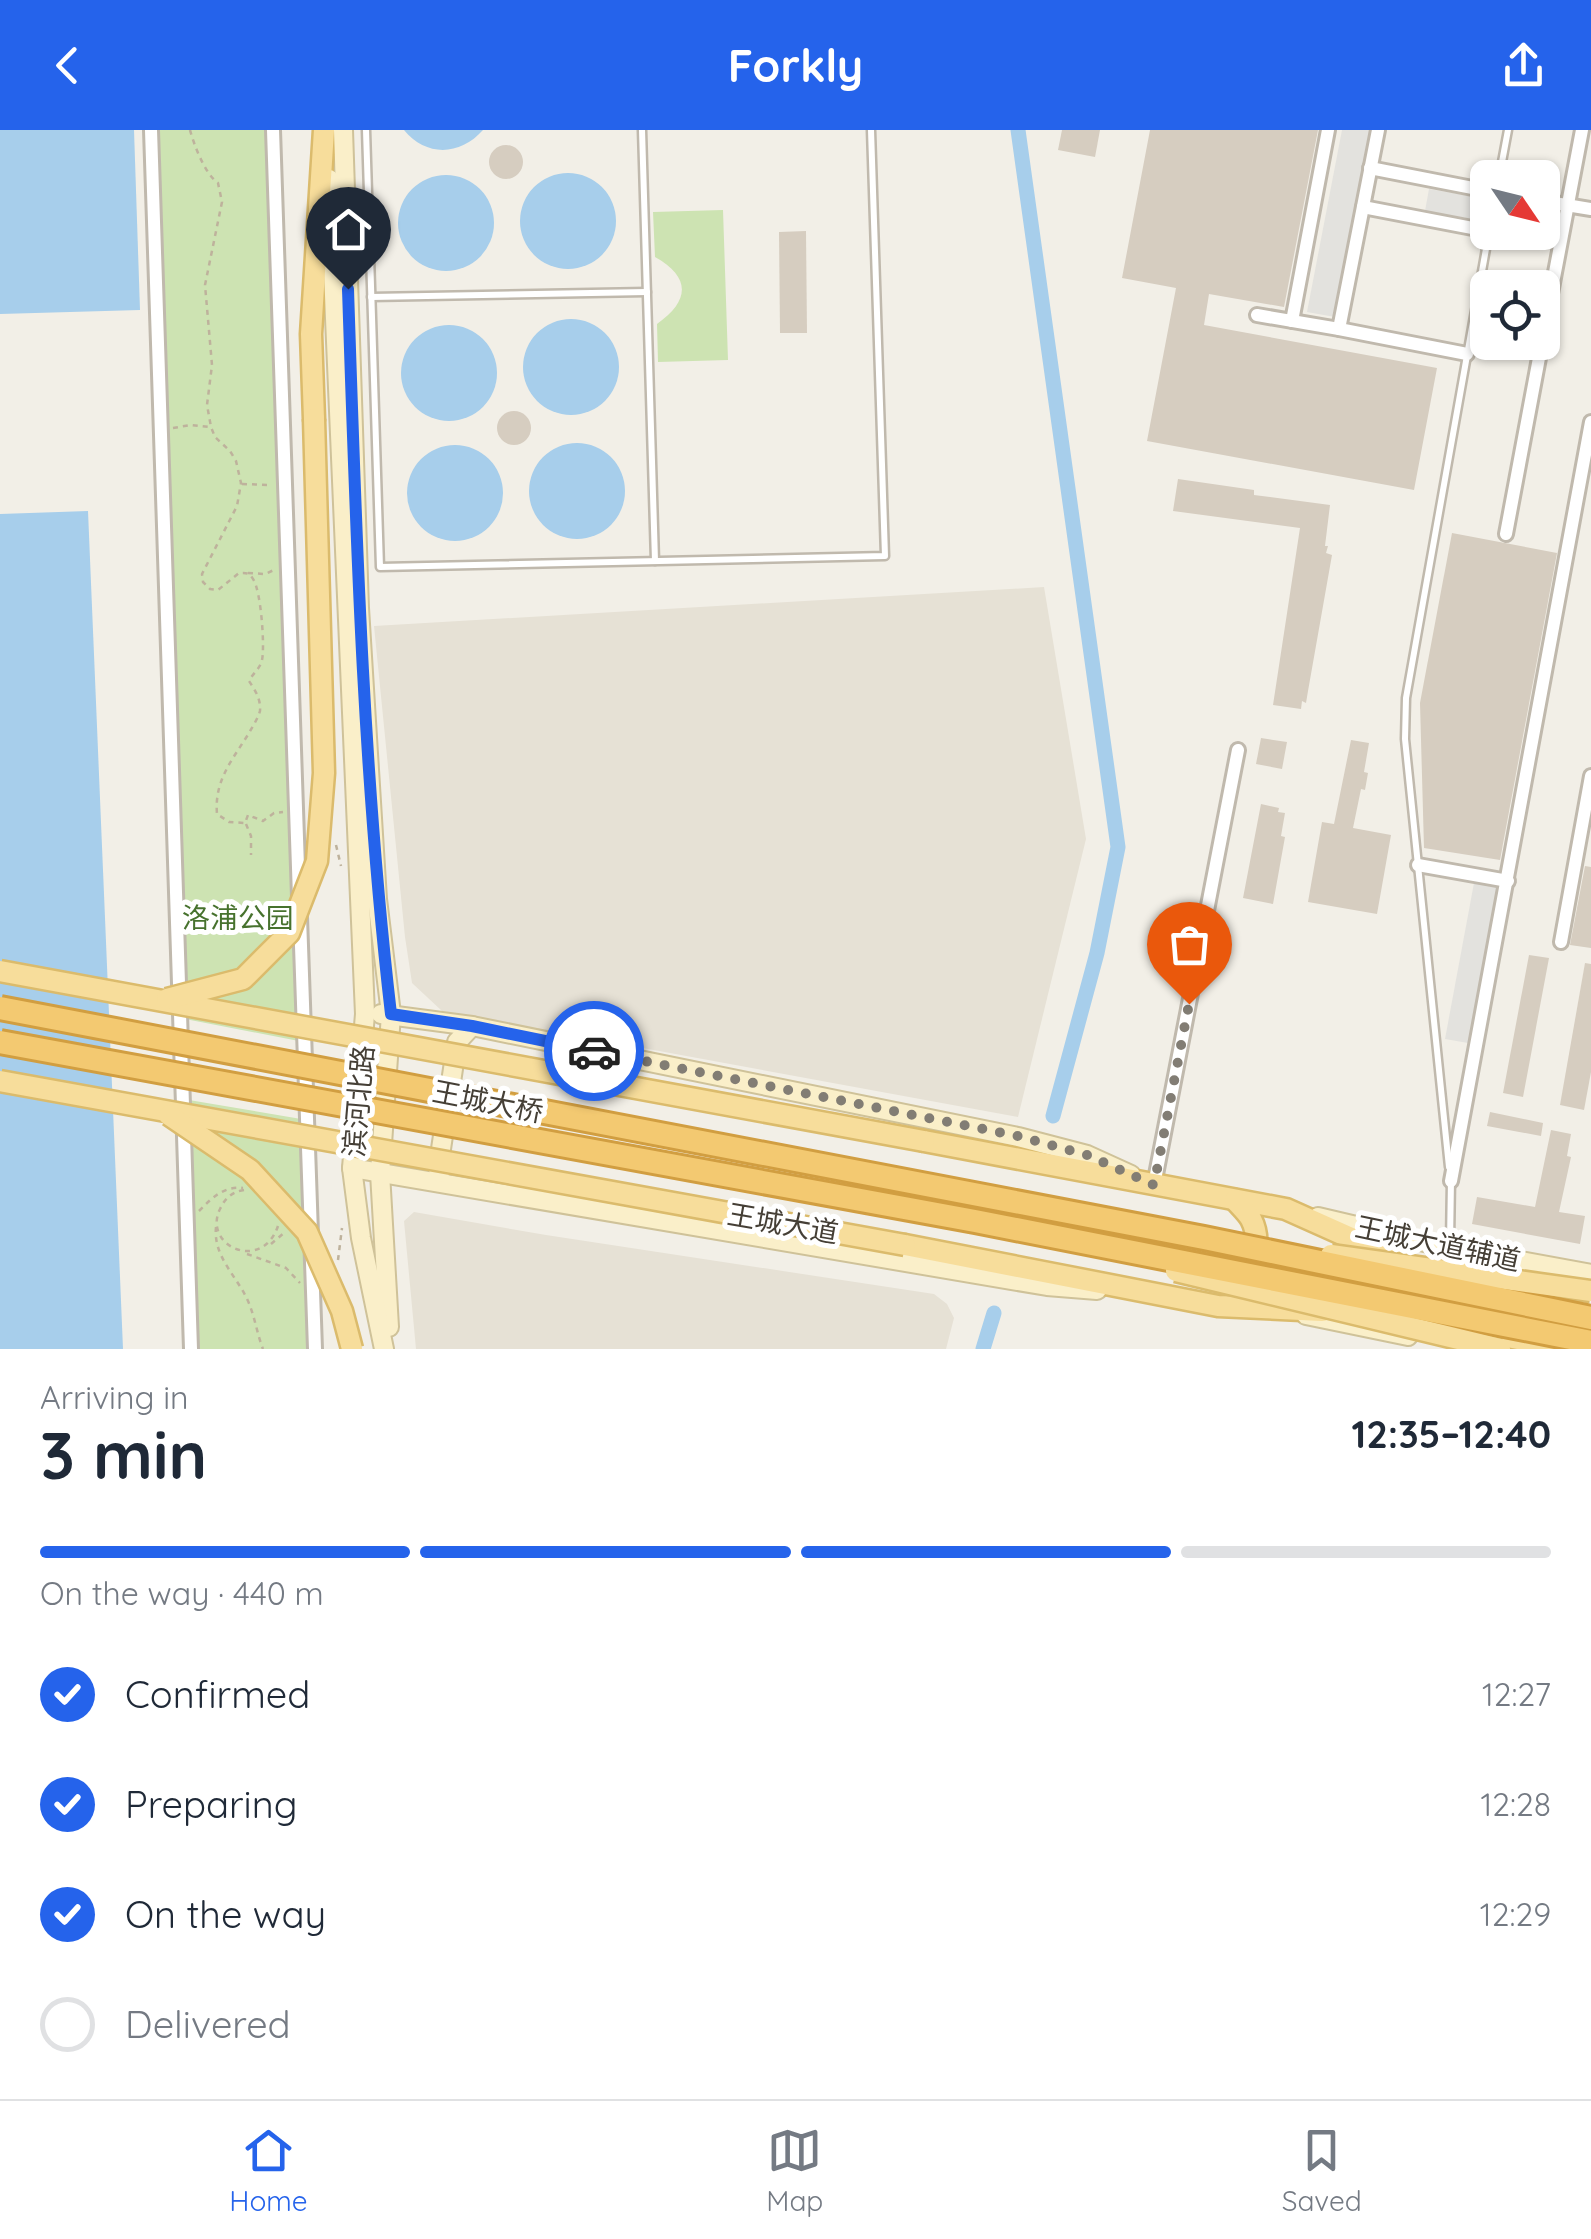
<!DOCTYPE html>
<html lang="en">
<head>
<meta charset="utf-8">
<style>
  :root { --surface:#fff; --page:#f6f6f7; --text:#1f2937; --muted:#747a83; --line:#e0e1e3; --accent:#2563eb }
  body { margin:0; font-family:Quicksand,"Noto Sans SC",sans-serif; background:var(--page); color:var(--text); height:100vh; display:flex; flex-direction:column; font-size:38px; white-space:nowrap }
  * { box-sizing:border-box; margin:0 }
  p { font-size:32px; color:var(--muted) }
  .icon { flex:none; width:55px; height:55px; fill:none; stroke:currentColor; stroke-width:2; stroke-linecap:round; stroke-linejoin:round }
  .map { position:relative; height:1219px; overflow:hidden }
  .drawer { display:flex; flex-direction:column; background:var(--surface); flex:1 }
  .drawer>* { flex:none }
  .needle { width:65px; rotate:125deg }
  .fabs { position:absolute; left:1470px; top:30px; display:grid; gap:20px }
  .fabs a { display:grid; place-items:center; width:90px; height:90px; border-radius:15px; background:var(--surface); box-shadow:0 2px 8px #0004; font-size:50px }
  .pin { position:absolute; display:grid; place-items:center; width:85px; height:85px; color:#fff; margin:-102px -42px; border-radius:50% 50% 50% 0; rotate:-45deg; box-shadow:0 0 10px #0007 }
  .pin .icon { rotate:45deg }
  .courier { position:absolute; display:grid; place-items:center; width:100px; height:100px; margin:-50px; border:8px solid #2563eb; border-radius:50%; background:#fff; color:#222; box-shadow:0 2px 12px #0007 }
  .overview em { font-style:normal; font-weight:700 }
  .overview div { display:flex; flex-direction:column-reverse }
  .overview { display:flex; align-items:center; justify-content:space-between; height:170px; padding:0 40px }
  h1 { font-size:65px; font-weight:700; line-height:75px }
  .bar { display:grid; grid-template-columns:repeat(4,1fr); gap:15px 10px; align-content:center; height:120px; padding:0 40px }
  .bar i { height:12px; border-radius:8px; background:var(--line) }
  .bar .on { background:var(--accent) }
  .bar p { grid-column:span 4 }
  ol { padding:0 40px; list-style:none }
  li { display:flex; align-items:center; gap:30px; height:110px }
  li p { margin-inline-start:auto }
  li .icon { padding:10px; border-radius:50%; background:var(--accent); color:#fff; stroke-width:4 }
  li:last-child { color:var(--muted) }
  li i { width:55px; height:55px; border:5px solid var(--line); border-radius:50% }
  header { display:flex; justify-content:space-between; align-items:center; height:130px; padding:0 40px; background:var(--accent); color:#fff; font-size:45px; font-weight:700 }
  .menu { display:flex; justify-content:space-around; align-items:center; height:140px; border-top:2px solid var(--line); background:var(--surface); font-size:28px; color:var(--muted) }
  .menu a { display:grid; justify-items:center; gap:5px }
  .menu .on { color:var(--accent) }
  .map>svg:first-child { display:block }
</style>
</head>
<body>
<header><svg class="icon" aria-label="back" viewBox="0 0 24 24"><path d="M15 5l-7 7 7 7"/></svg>Forkly<svg class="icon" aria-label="share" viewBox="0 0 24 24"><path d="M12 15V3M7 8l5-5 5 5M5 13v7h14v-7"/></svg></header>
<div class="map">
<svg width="1591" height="1219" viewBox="0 0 1591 1219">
  <rect width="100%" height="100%" fill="#f2efe7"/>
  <g fill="#e6e1d5">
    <path d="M1044,457L1086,709L1018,987L442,881L412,853L405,807L374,496Z"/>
    <path d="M414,1082L546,1105L934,1164L947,1174L954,1188L946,1219H416L404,1091Z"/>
  </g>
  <g fill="#cde3b2">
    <path d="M151,0H273L304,912L180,888Z"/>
    <path d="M723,80L728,230L658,232L657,194C690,171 691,147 655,127L653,82Z"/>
    <path d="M183,969L307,990L315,1219H191Z"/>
  </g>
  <g fill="#e3e2de">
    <path d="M1342,0H1371L1335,187L1307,182Z"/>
    <path d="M1429,59L1476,67L1472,89L1425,81Z"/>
    <path d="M1474,753L1497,757L1468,913L1445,909Z"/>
  </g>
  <g fill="#a7ceeb">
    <path d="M0,0H134L140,180L0,184Z"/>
    <path d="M404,0H483C460,26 426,27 404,0Z"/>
    <circle cx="568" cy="91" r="48"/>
    <circle cx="446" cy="93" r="48"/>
    <circle cx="571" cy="237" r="48"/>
    <circle cx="449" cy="243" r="48"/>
    <circle cx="577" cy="361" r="48"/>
    <circle cx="455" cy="363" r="48"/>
    <path d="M88,381L123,1219H0V384Z"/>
  </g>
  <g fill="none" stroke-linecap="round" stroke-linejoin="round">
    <g stroke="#a7ceeb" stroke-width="15">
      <path d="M1018,0L1118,717L1097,823L1053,986"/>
      <path d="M983,1219L994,1183"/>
    </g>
  </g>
  <g fill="#d6cdc0">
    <path d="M1062,0H1100L1095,27L1058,20Z"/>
    <path d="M1150,0H1318L1284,177L1209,164L1204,195L1437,238L1414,360L1147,311L1176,158L1122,148Z"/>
    <circle cx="506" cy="32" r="17"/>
    <path d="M806,101L807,203H780L779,102Z"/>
    <circle cx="514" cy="298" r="17"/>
    <path d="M1178,349L1254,360V365L1330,375L1325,416H1328L1326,423L1332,425L1308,561L1306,573L1302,571L1301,579L1273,575L1300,398L1173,381Z"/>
    <path d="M1452,403L1557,423L1500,730L1424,718L1420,573Z"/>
    <path d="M1261,608L1287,612L1282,639L1256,634Z"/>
    <path d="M1351,610L1369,613L1364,642L1368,643L1365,660L1361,659L1353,698L1391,705L1377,784L1308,772L1322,692L1334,694Z"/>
    <path d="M1261,674L1279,678L1278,682L1285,683L1281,706L1285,707L1273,774L1243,768Z"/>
    <path d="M1585,736L1591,737V818L1570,815Z"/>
    <path d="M1529,825L1549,828L1523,967L1503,963Z"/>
    <path d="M1585,833L1591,834V942L1584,980L1560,975Z"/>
    <path d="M1490,982L1543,993L1541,1006L1487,996Z"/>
    <path d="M1551,1000L1571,1004L1567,1026L1571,1027L1559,1082L1585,1086L1580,1114L1472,1094L1477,1067L1535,1077Z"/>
  </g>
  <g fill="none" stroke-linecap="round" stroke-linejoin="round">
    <g stroke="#c0b9ad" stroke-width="11">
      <g id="lane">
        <path d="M366,0L380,437L885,426L871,0"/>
        <path d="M642,0L655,431"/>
        <path d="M1499,48L1508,0"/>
        <path d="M371,167L647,162"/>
        <path d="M1449,1037L1405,609L1406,568L1489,102"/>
        <path d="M1450,1112L1451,1050"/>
      </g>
    </g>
    <g stroke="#c0b9ad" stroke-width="18">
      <g id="street">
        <path d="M151,0L191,1219"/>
        <path d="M273,0L299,767"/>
        <path d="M1378,0L1339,199L1467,224"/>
        <path d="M1370,38L1488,61"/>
        <path d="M1542,71L1591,79"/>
        <path d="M1363,77L1488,101"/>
        <path d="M1257,185L1339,199"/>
        <path d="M1292,191L1328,0"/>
        <path d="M1542,211L1582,0"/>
        <path d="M1506,404L1542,212"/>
        <path d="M1418,735L1508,751"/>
        <path d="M300,787L315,1219"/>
        <path d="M1561,812L1591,646"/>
        <path d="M1451,1051L1591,292"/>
        <path d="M1154,1055L1238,620"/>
      </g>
    </g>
    <g stroke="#cfc299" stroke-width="22">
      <g id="secondary">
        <path d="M343,0L359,478L377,769L391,884L380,1043L389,1197"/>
        <path d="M329,49L365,884L352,1038L361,1108L384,1219"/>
        <path d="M381,884L472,896L1018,1007L1087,1025L1131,1045"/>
        <path d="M352,1038L1047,1156L1097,1160"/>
        <path d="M440,1043L438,1039L457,912L472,896"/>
        <path d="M1318,1087L1450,1118L1591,1144"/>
        <path d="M1306,1185L1408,1206"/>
      </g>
    </g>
    <g stroke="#dbbb6c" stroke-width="25">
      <g id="primary">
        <path d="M314,289L311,204L324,0"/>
        <path d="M924,1011L1286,1079L1400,1130"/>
        <path d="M1235,1070C1240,1076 1247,1082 1251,1089C1263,1112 1253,1138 1242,1159"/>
        <path d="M905,1115L1218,1176L1322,1181"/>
        <path d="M1450,1118L1502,1149"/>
        <path d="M1415,1189L1549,1215"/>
      </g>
    </g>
    <g stroke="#beb29c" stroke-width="2.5" stroke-dasharray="5 5" stroke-linecap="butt">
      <path d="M190,0C194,15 205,44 218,53L222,72L205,155L212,235L207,275L211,297L215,307L230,321L236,331L241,353L237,376L202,444L203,452L210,459L218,460L239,443C246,443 249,442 253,449C261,460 265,517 262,530C260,539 253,543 249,551C255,560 261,569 260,581C258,588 253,596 249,603C233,629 214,650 217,684L229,692L245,693L248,685L263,691L274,683L283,682"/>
      <path d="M173,298L191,295L210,297"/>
      <path d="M242,354L269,355"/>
      <path d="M248,443L265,444L274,440"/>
      <path d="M246,694L251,706V725"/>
      <path d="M336,715L341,736"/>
      <path d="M244,1060C232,1062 225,1068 220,1079C202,1116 262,1143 278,1096"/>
      <path d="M199,1081C212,1068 223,1056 243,1058"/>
      <path d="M216,1097C213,1127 237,1146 248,1171C255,1187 257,1204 263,1219"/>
      <path d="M271,1114L284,1103"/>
      <path d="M247,1124L286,1138L300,1153"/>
      <path d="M338,1130L342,1098"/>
    </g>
    <use href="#lane" stroke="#fff" stroke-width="6"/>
    <use href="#street" stroke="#fff" stroke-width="12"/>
    <use href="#secondary" stroke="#faefc9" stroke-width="18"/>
    <use href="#primary" stroke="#f7dd9b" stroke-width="20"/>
    <g stroke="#dbbb6c" stroke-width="25" stroke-linecap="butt">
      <g id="primary-bridge">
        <path d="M0,841L924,1011"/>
        <path d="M167,869L243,849L289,803L317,731L324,643L314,289"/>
        <path d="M0,951L905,1115"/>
        <path d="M169,985L250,1040L307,1102L342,1181L352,1219"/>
        <path d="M1331,1125L1591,1161"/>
        <path d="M1176,1141L1500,1219"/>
      </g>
    </g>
    <g stroke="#d19e41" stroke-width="28" stroke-linecap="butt">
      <g id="highway-bridge">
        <path d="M0,878L1204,1108L1591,1188"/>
        <path d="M0,912L975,1091L1591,1212"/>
      </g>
    </g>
    <use href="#primary-bridge" stroke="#f7dd9b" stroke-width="20"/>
    <use href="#highway-bridge" stroke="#f3c971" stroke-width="22"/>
  </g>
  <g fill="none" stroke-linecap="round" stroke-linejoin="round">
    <path stroke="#827d74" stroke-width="10" stroke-dasharray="0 18" d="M594,921L1018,1006L1087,1025L1154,1055L1189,874"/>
    <path stroke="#2563eb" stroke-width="12" d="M348,159C356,401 363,644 391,884L472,896L594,921"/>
  </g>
  <g text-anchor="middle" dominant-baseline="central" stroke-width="10" stroke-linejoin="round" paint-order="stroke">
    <g font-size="28" fill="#47722e" stroke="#fff">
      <text x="238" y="787">洛浦公园</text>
    </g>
    <g font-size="28" fill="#453f36" stroke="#fff">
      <text transform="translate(358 971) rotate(-85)">滨河北路</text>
      <text transform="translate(488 971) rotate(11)">王城大桥</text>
      <text transform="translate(783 1093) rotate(10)">王城大道</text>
      <text transform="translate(1438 1113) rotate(12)">王城大道辅道</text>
    </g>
  </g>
</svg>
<div class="fabs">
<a><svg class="needle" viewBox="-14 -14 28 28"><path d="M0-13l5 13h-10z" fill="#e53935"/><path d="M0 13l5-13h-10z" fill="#747a83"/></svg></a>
<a><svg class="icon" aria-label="locate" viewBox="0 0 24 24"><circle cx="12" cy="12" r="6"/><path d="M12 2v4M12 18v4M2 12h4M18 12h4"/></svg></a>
</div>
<div class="pin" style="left:1189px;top:874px;background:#ea580c"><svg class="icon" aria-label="bag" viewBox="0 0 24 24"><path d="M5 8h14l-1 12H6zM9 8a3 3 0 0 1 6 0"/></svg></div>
<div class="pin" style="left:348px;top:159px;background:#1f2937"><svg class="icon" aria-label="home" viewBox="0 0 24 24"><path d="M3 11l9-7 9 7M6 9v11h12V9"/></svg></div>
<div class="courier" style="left:594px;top:921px"><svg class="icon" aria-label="car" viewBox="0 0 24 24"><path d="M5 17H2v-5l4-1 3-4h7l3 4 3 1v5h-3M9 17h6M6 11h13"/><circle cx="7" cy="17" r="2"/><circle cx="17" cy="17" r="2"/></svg></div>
</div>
<section class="drawer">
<div class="overview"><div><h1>3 min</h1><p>Arriving in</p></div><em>12:35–12:40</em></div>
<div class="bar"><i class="on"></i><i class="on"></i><i class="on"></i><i></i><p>On the way · 440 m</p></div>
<ol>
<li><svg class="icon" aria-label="check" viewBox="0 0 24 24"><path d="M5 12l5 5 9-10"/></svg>Confirmed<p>12:27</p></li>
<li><svg class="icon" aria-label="check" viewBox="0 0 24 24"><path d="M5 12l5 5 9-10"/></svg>Preparing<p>12:28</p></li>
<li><svg class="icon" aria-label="check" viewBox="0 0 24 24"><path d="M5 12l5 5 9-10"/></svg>On the way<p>12:29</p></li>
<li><i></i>Delivered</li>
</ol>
</section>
<nav class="menu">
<a class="on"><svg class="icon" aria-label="home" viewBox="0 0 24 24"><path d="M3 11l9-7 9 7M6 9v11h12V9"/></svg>Home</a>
<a><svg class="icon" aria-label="map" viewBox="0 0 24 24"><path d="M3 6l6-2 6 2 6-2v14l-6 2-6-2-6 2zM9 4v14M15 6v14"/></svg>Map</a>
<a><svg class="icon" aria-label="saved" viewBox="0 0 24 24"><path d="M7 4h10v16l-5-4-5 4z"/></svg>Saved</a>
</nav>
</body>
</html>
